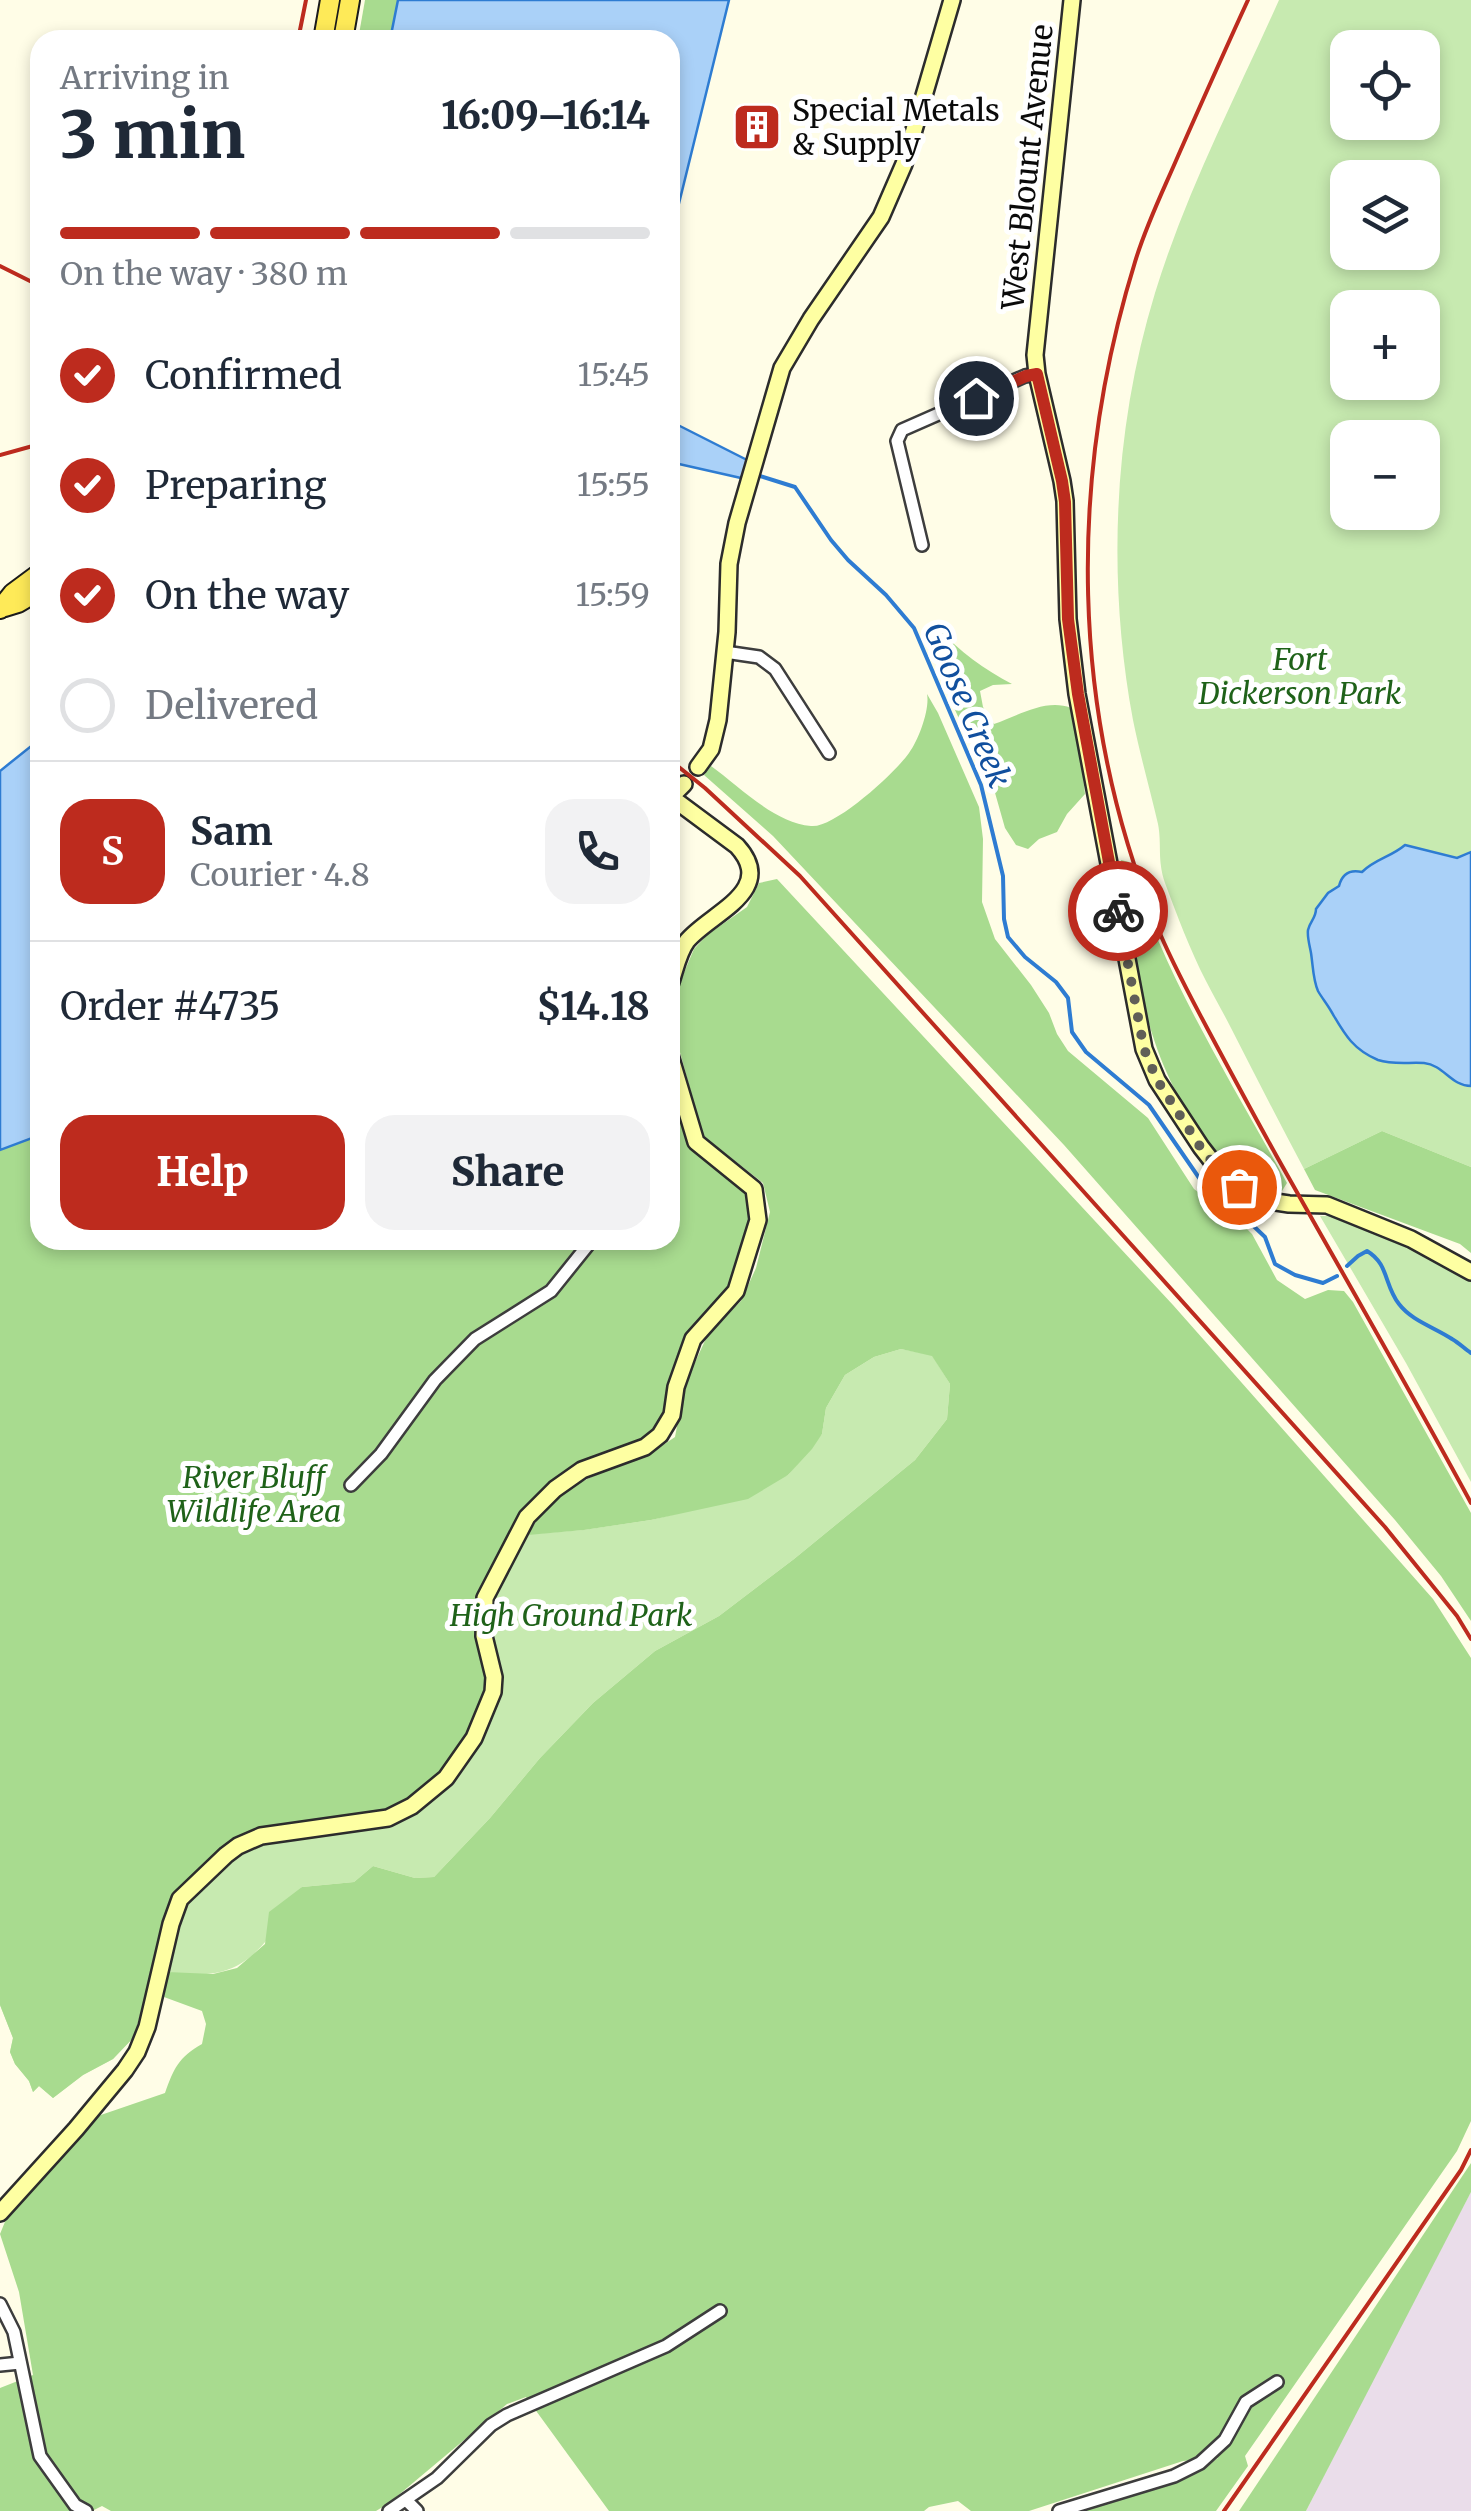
<!DOCTYPE html>
<html lang="en">
<head>
<meta charset="utf-8">
<style>
  :root { --surface:#fff; --page:#f2f2f3; --text:#1f2937; --muted:#747a83; --line:#e0e1e3; --accent:#bd2b1e }
  body { margin:0; font-family:Merriweather,serif; background:var(--page); color:var(--text); height:100vh; display:flex; flex-direction:column; font-size:38px; white-space:nowrap }
  * { box-sizing:border-box; margin:0 }
  p { font-size:32px; color:var(--muted) }
  .icon { flex:none; width:55px; height:55px; fill:none; stroke:currentColor; stroke-width:2; stroke-linecap:round; stroke-linejoin:round }
  .map { position:relative; flex:1; overflow:hidden }
  .panel { position:absolute; left:30px; top:30px; width:650px; height:1220px; display:flex; flex-direction:column; background:var(--surface); border-radius:30px; box-shadow:0 5px 15px #0003 }
  .panel>* { flex:none }
  .tools { position:absolute; left:1330px; top:30px; display:grid; gap:20px }
  .tools a { display:grid; place-items:center; width:110px; height:110px; border-radius:20px; background:var(--surface); box-shadow:0 5px 15px #0003; font-size:50px }
  .pin { position:absolute; display:grid; place-items:center; width:85px; height:85px; color:#fff; margin:-42px; border:5px solid #fff; border-radius:50%; box-shadow:0 2px 10px #0007 }
  .courier { position:absolute; display:grid; place-items:center; width:100px; height:100px; margin:-50px; border:8px solid #bd2b1e; border-radius:50%; background:#fff; color:#222; box-shadow:0 2px 12px #0007 }
  .summary em { font-style:normal; font-weight:800 }
  .summary div { display:flex; flex-direction:column-reverse }
  .summary { display:flex; align-items:center; justify-content:space-between; height:170px; padding:0 30px }
  h1 { font-size:65px; font-weight:800; line-height:75px }
  .bar { display:grid; grid-template-columns:repeat(4,1fr); gap:15px 10px; align-content:center; height:120px; padding:0 30px }
  .bar i { height:12px; border-radius:8px; background:var(--line) }
  .bar .current { background:var(--accent) }
  .bar p { grid-column:span 4 }
  .line { display:flex; align-items:center; gap:25px; padding:0 30px; border-top:2px solid var(--line) }
  .line div { flex:1 }
  .round { display:grid; place-items:center; flex:none; width:105px; height:105px; border-radius:30px; background:var(--page) }
  ol { padding:0 30px; list-style:none }
  li { display:flex; align-items:center; gap:30px; height:110px }
  li p { margin-inline-start:auto }
  li .icon { padding:10px; border-radius:50%; background:var(--accent); color:#fff; stroke-width:4 }
  li:last-child { color:var(--muted) }
  li i { width:55px; height:55px; border:5px solid var(--line); border-radius:50% }
  .cta { display:flex; gap:20px; margin-top:auto; padding:20px 30px }
  .cta a { flex:1; height:115px; border-radius:30px; background:var(--accent); color:#fff; font-size:40px; font-weight:800; line-height:115px; text-align:center }
  .cta a+a { background:var(--page); color:var(--text) }
  .map>svg:first-child { display:block }
</style>
</head>
<body>
<div class="map">
<svg width="1471" height="2511" viewBox="0 0 1471 2511">
  <rect width="100%" height="100%" fill="#fffde7"/>
  <path fill="#eaddea" d="M1471,2192V2511H1306L1412,2302Z"/>
  <g fill="#c7eab0" fill-rule="evenodd">
    <path d="M1279,0H1471V1167L1382,1131L1304,1169C1279,1122 1255,1075 1231,1028C1223,1012 1214,997 1206,981C1190,950 1177,915 1165,883C1157,859 1162,845 1158,824C1150,789 1140,755 1133,720C1107,580 1113,430 1155,293C1186,192 1236,96 1279,0ZM1348,48H1422V122H1348ZM1348,178H1422V252H1348ZM1348,308H1422V382H1348ZM1348,438H1422V512H1348Z"/>
    <path d="M35,1137L40,1142V1240H670L696,1142L730,1171L582,1470L519,1535L583,1530L651,1520L692,1510L788,1475L822,1434L826,1408L845,1375L874,1357L901,1349L932,1355L950,1384L947,1419L915,1460L794,1559L719,1616L655,1651L593,1703L540,1758L490,1818L434,1877L415,1878L373,1866L354,1882L302,1887C280,1921 259,1966 215,1973C198,1976 178,1973 160,1972L141,2011L134,2037L113,2059L83,2075L53,2098L39,2086L33,2092L29,2081L15,2064L10,2052L13,2038L0,2005V1150Z"/>
    <path d="M1320,1216H1333L1416,1251L1471,1282V1482L1406,1363Z"/>
  </g>
  <g fill="#a8db8f">
    <path d="M365,0H398L390,40H358Z"/>
    <path d="M938,628C959,651 985,670 1012,684L993,685L980,691L983,707L994,724C1018,716 1046,698 1071,708L1081,758L1085,794L1067,814L1057,832L1039,839L1028,849L1016,845L1005,828L982,747L961,723L945,688L935,649Z"/>
    <path d="M927,694L938,713L979,807L983,839L982,902L995,939L1031,985L1049,1013L1057,1034L1068,1051L1148,1118L1194,1189L1245,1227L1252,1234L1277,1280L1305,1299L1328,1290L1344,1291L1353,1302L1471,1513V1621L1441,1576L1395,1520L1064,1145L773,836L704,775L711,766C739,786 774,823 811,826C834,829 896,772 909,753C919,739 930,709 927,694Z"/>
    <path d="M1121,860L1129,862C1164,976 1230,1079 1287,1183L1282,1191C1247,1184 1230,1168 1208,1141C1142,1058 1134,961 1121,860Z"/>
    <path d="M777,879L1173,1305L1433,1599L1471,1658V2121L1457,2151L1245,2456L1248,2466L1216,2511H1075L1197,2472L1218,2458L1183,2461L1029,2511H971L958,2501L929,2507L924,2511H609L526,2397L507,2404L389,2503L376,2511H111L102,2506L92,2511H0V2388L33,2375L19,2292L0,2234L9,2212L95,2117L165,2093C174,2068 178,2058 202,2044L206,2024L202,2011L164,1997L167,1972L213,1974L237,1968L265,1944L269,1912L302,1887L354,1882L373,1866L415,1878L434,1877L490,1818L540,1758L593,1703L655,1651L719,1616L794,1559L915,1460L947,1419L950,1384L932,1356L901,1349L874,1357L845,1375L826,1408L822,1434L812,1449L788,1475L748,1499L651,1520L584,1530L528,1535C563,1469 621,1476 675,1437L685,1384L709,1332L741,1301L756,1268L770,1212L763,1183L703,1136L678,1045L677,989L694,949L707,935L747,907L759,883Z"/>
    <path d="M670,1055L696,1142L754,1189L758,1209L736,1291L710,1317L660,1435L582,1470L527,1517L485,1599L494,1677L474,1738L412,1806L261,1836L186,1891L160,1972L141,2011L134,2037L113,2059L83,2075L53,2098L39,2086L33,2092L29,2081L15,2064L10,2052L13,2038L0,2005V1150L35,1137L40,1142V1240H670Z"/>
    <path d="M1382,1131L1471,1167V1253L1460,1244L1315,1190L1304,1169Z"/>
    <path d="M1471,2163V2192L1306,2511H1239Z"/>
  </g>
  <g fill="#aad1f8" stroke="#2e7cd2" stroke-width="2.5">
    <path d="M398,0H729L670,240V40H390Z"/>
    <path d="M670,421L749,461L741,478L670,462Z"/>
    <path d="M40,739V1133L35,1137L0,1150V771Z"/>
    <path d="M1405,845L1457,858L1471,852V1086C1451,1086 1444,1065 1424,1063C1409,1062 1393,1065 1378,1060C1352,1049 1344,1033 1331,1011C1327,1004 1322,998 1318,991C1313,980 1313,966 1311,953C1310,947 1307,937 1308,930C1310,921 1316,918 1316,909L1328,893L1339,886C1342,874 1349,869 1362,872C1375,859 1391,857 1405,845Z"/>
  </g>
  <g fill="none" stroke-linecap="round" stroke-linejoin="round">
    <g stroke="#2e7cd2" stroke-width="4">
      <path d="M760,476L795,487L831,540L848,560L886,595L914,628L981,785L1003,876L1004,919L1008,937L1025,957L1056,982L1068,998L1072,1032L1086,1052L1149,1105L1206,1188L1219,1200L1244,1217L1265,1237L1275,1264L1295,1275L1323,1283L1337,1276"/>
      <path d="M1347,1266L1358,1256L1367,1251C1389,1264 1384,1285 1399,1304C1412,1321 1434,1327 1452,1339C1459,1343 1465,1349 1471,1353"/>
    </g>
    <g stroke="#3d3d3d" stroke-width="16">
      <g id="street">
        <path d="M922,545L897,441L902,430L1025,376L1037,374"/>
        <path d="M725,652L759,657L775,669L829,753"/>
        <path d="M351,1485L381,1454L435,1380L475,1339L551,1291L592,1240"/>
        <path d="M0,2304L14,2332L40,2456L75,2505L86,2511"/>
        <path d="M0,2365L20,2363"/>
        <path d="M406,2500L417,2511"/>
        <path d="M389,2511L437,2478L491,2425L507,2415L666,2346L720,2311"/>
        <path d="M1059,2511L1174,2476L1200,2463L1225,2440L1246,2402L1277,2382"/>
      </g>
    </g>
    <g stroke="#2c2c2c" stroke-width="20">
      <g id="secondary">
        <path d="M1072,0L1035,355L1037,374L1062,481L1065,501L1068,619L1077,694L1144,1049L1157,1080L1201,1147L1222,1174L1255,1199L1289,1204L1327,1205L1411,1239L1471,1272"/>
        <path d="M698,767L711,749L718,720L727,632L729,564L737,523L782,368L811,319L881,217L904,164L952,0"/>
        <path d="M670,985C675,971 678,953 687,941C710,913 778,891 737,846L671,797L684,784"/>
        <path d="M0,2213L76,2129L125,2070L137,2052L147,2027L171,1924L180,1899L226,1855L238,1846L261,1836L388,1818L412,1806L446,1778L474,1738L493,1692L494,1677L484,1636L485,1598L527,1517L555,1489L582,1470L645,1447L660,1435L672,1415L676,1387L693,1339L736,1291L758,1220L754,1189L696,1142L670,1055"/>
      </g>
    </g>
    <g stroke="#1b1b1b" stroke-width="22">
      <g id="primary">
        <path d="M323,40L330,0"/>
        <path d="M343,40L350,0"/>
        <path d="M5,607L18,603L40,590"/>
        <path d="M0,609L13,593L40,573"/>
      </g>
    </g>
    <use href="#street" stroke="#fff" stroke-width="11"/>
    <use href="#secondary" stroke="#feffa2" stroke-width="15"/>
    <use href="#primary" stroke="#feea58" stroke-width="18"/>
    <g stroke="#bd2b1e" stroke-width="4">
      <path d="M1248,0C1224,52 1201,104 1178,156C1163,191 1146,225 1135,262C1068,479 1070,712 1156,924C1170,959 1188,992 1206,1026C1229,1069 1252,1112 1276,1155C1341,1271 1408,1386 1471,1503"/>
      <path d="M298,40L306,0"/>
      <path d="M0,266L40,286"/>
      <path d="M0,455L40,444"/>
      <path d="M670,760L705,788L800,876L1385,1527L1457,1616L1471,1639"/>
      <path d="M1224,2511L1461,2170L1471,2150"/>
    </g>
  </g>
  <g fill="none" stroke-linecap="round" stroke-linejoin="round">
    <path stroke="#605f57" stroke-width="10" stroke-dasharray="0 18" d="M1118,911L1144,1049L1157,1080L1201,1148L1222,1174L1239,1187"/>
    <path stroke="#bd2b1e" stroke-width="12" d="M976,398L1026,376L1037,374L1062,481L1065,502L1068,619L1078,694L1118,911"/>
  </g>
  <defs>
    <g id="building-square" transform="scale(2.5)"><rect x="-9" y="-9" width="18" height="18" rx="4" fill="#bd2b1e" stroke="#fff"/><path d="M-4-6H4V6H1V3H-1V6H-4ZM-2.5-4.3h1.7v1.8h-1.7ZM.8-4.3h1.7v1.8H.8ZM-2.5-1h1.7V.8h-1.7ZM.8-1h1.7V.8H.8Z" fill="#fff"/></g>
  </defs>
  <g fill-rule="evenodd">
    <use href="#building-square" x="757" y="127"/>
  </g>
  <g text-anchor="middle" dominant-baseline="central" stroke-width="10" stroke-linejoin="round" paint-order="stroke">
    <g font-size="30" fill="#0a0a0a" stroke="#fff" text-anchor="start">
      <text x="792" y="110">Special Metals<tspan x="792" dy="34">&amp; Supply</tspan></text>
    </g>
    <g font-size="30" fill="#0a0a0a" stroke="#fff">
      <text transform="translate(1027 167) rotate(-84)">West Blount Avenue</text>
    </g>
    <g font-size="30" font-style="italic" fill="#1f6219" stroke="#fff">
      <text x="1300" y="659">Fort<tspan x="1300" dy="34">Dickerson Park</tspan></text>
      <text x="254" y="1477">River Bluff<tspan x="254" dy="34">Wildlife Area</tspan></text>
      <text x="571" y="1615">High Ground Park</text>
    </g>
    <g font-size="32" font-style="italic" fill="#114f9e" stroke="#fff">
      <text transform="translate(967 705) rotate(67)">Goose Creek</text>
    </g>
  </g>
</svg>
<div class="tools">
<a><svg class="icon" aria-label="locate" viewBox="0 0 24 24"><circle cx="12" cy="12" r="6"/><path d="M12 2v4M12 18v4M2 12h4M18 12h4"/></svg></a>
<a><svg class="icon" aria-label="layers" viewBox="0 0 24 24"><path d="M12 4l9 5-9 5-9-5zM3 14l9 5 9-5"/></svg></a>
<a>+</a>
<a>−</a>
</div>
<div class="pin" style="left:1239px;top:1187px;background:#ea580c"><svg class="icon" aria-label="bag" viewBox="0 0 24 24"><path d="M5 8h14l-1 12H6zM9 8a3 3 0 0 1 6 0"/></svg></div>
<div class="pin" style="left:976px;top:398px;background:#1f2937"><svg class="icon" aria-label="home" viewBox="0 0 24 24"><path d="M3 11l9-7 9 7M6 9v11h12V9"/></svg></div>
<div class="courier" style="left:1118px;top:911px"><svg class="icon" aria-label="bike" viewBox="0 0 24 24"><circle cx="6" cy="16" r="4"/><circle cx="18" cy="16" r="4"/><path d="M6 16l4-8h5l3 8M10 8l3 8H6M13 5h3"/></svg></div>
<section class="panel">
<div class="summary"><div><h1>3 min</h1><p>Arriving in</p></div><em>16:09–16:14</em></div>
<div class="bar"><i class="current"></i><i class="current"></i><i class="current"></i><i></i><p>On the way · 380 m</p></div>
<ol>
<li><svg class="icon" aria-label="check" viewBox="0 0 24 24"><path d="M5 12l5 5 9-10"/></svg>Confirmed<p>15:45</p></li>
<li><svg class="icon" aria-label="check" viewBox="0 0 24 24"><path d="M5 12l5 5 9-10"/></svg>Preparing<p>15:55</p></li>
<li><svg class="icon" aria-label="check" viewBox="0 0 24 24"><path d="M5 12l5 5 9-10"/></svg>On the way<p>15:59</p></li>
<li><i></i>Delivered</li>
</ol>
<div class="line" style="height:180px"><b class="round" style="background:var(--accent);color:#fff">S</b><div><b>Sam</b><p>Courier · 4.8</p></div><a class="round"><svg class="icon" aria-label="phone" viewBox="0 0 24 24"><path d="M5 4h4l2 5-3 2q2 4 5 5l2-3 5 2v4C11 20 4 13 5 4z"/></svg></a></div>
<div class="line" style="height:130px"><div>Order #4735</div><b>$14.18</b></div>
<div class="cta"><a>Help</a><a>Share</a></div>
</section>
</div>
</body>
</html>
